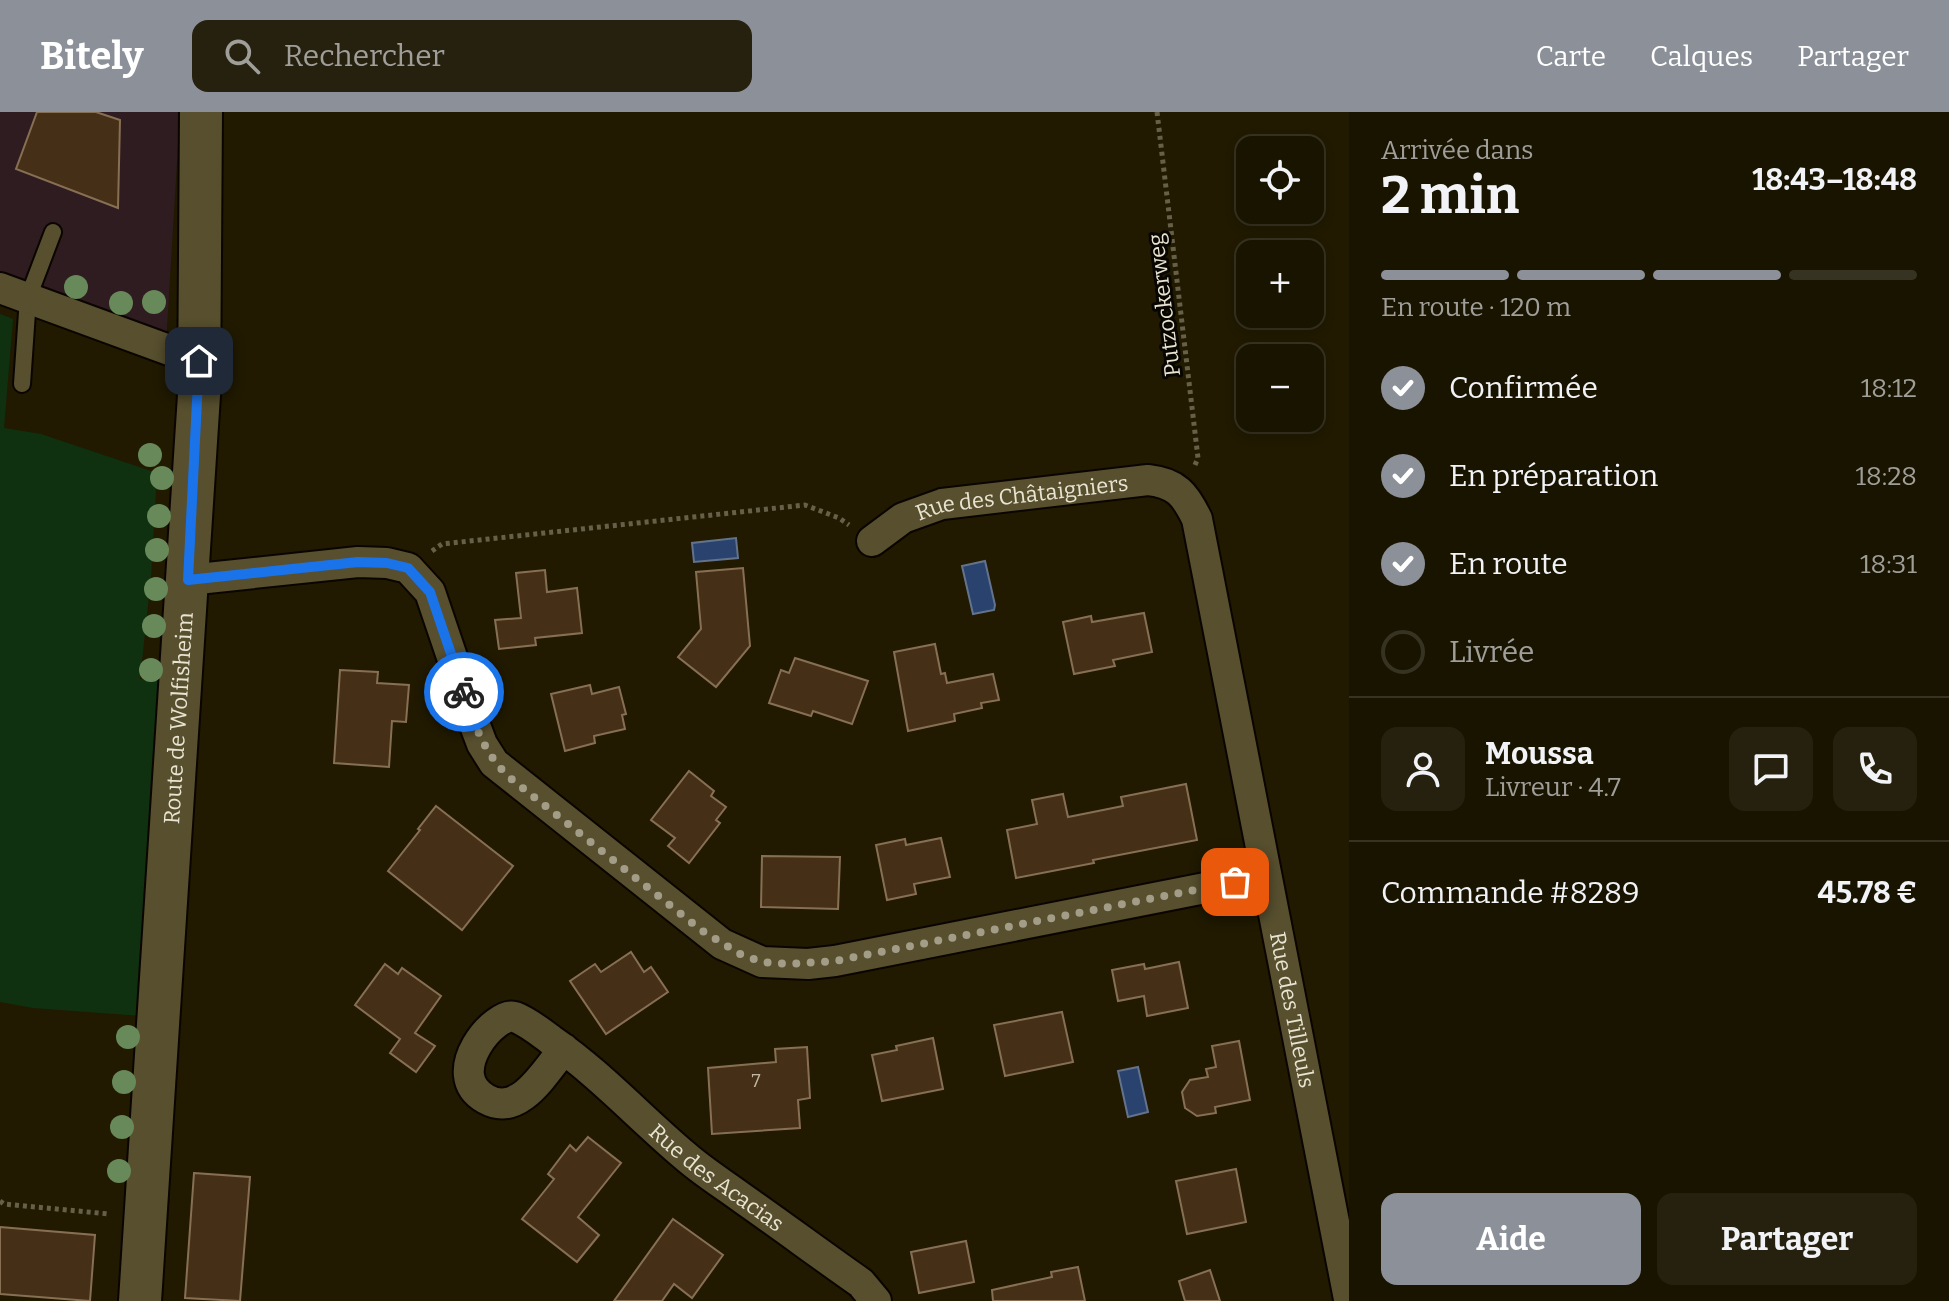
<!DOCTYPE html>
<html lang="fr">
<head>
<meta charset="utf-8">
<style>
  :root { --surface:#191400; --page:#26210f; --text:#f1f3f6; --muted:#9f9e99; --line:#373322; --accent:#8c9099 }
  body { margin:0; font-family:Bitter,serif; background:var(--page); color:var(--text); height:100vh; display:flex; flex-direction:column; font-size:30px; white-space:nowrap }
  * { box-sizing:border-box; margin:0 }
  p { font-size:26px; color:var(--muted) }
  .icon { flex:none; width:44px; height:44px; fill:none; stroke:currentColor; stroke-width:2; stroke-linecap:round; stroke-linejoin:round }
  .map { position:relative; flex:1; overflow:hidden }
  .details { display:flex; flex-direction:column; background:var(--surface); width:600px }
  .details>* { flex:none }
  .tools { position:absolute; left:1236px; top:24px; display:grid; gap:16px }
  .tools a { display:grid; place-items:center; width:88px; height:88px; border-radius:16px; background:var(--surface); box-shadow:0 4px 12px #0003,0 0 0 2px var(--line); font-size:40px }
  .pin { position:absolute; display:grid; place-items:center; width:68px; height:68px; color:#fff; margin:-34px; border-radius:16px; box-shadow:0 4px 12px #0006 }
  .courier { position:absolute; display:grid; place-items:center; width:80px; height:80px; margin:-40px; border:6px solid #1a73e8; border-radius:50%; background:#fff; color:#222; box-shadow:0 2px 10px #0007 }
  .summary em { font-style:normal; font-weight:700 }
  .summary div { display:flex; flex-direction:column-reverse }
  .summary { display:flex; align-items:center; justify-content:space-between; height:136px; padding:0 32px }
  h1 { font-size:52px; font-weight:700; line-height:60px }
  .bar { display:grid; grid-template-columns:repeat(4,1fr); gap:12px 8px; align-content:center; height:96px; padding:0 32px }
  .bar i { height:10px; border-radius:6px; background:var(--line) }
  .bar .active { background:var(--accent) }
  .bar p { grid-column:span 4 }
  .line { display:flex; align-items:center; gap:20px; padding:0 32px; border-top:2px solid var(--line) }
  .line div { flex:1 }
  .round { display:grid; place-items:center; flex:none; width:84px; height:84px; border-radius:16px; background:var(--page) }
  ol { padding:0 32px; list-style:none }
  li { display:flex; align-items:center; gap:24px; height:88px }
  li p { margin-inline-start:auto }
  li .icon { padding:8px; border-radius:50%; background:var(--accent); color:#fff; stroke-width:4 }
  li:last-child { color:var(--muted) }
  li i { width:44px; height:44px; border:4px solid var(--line); border-radius:50% }
  .cta { display:flex; gap:16px; margin-top:auto; padding:16px 32px }
  .cta a { flex:1; height:92px; border-radius:16px; background:var(--accent); color:#fff; font-size:32px; font-weight:700; line-height:92px; text-align:center }
  .cta a+a { background:var(--page); color:var(--text) }
  header { display:flex; align-items:center; gap:48px; box-sizing:border-box; height:112px; padding:0 40px; background:var(--accent); color:#fff }
  header strong { font-size:38px }
  nav { display:flex; gap:44px; margin-inline-start:auto; font-size:28px }
  .search { width:560px; height:72px; background:var(--page); display:flex; align-items:center; gap:20px; box-sizing:border-box; padding:0 28px; border-radius:16px; color:var(--muted); font-size:30px }
  main { display:flex; flex:1; min-height:0 }
  .map>svg:first-child { display:block }
</style>
</head>
<body>
<header>
<strong>Bitely</strong>
<div class="search"><svg class="icon" aria-label="search" viewBox="0 0 24 24"><circle cx="10" cy="10" r="6"/><path d="M15 15l6 6"/></svg>Rechercher</div>
<nav><a>Carte</a><a>Calques</a><a>Partager</a></nav>
</header>
<main>
<div class="map">
<svg width="1349" height="1189" viewBox="0 0 1349 1189">
  <rect width="100%" height="100%" fill="#211a00"/>
  <path fill="#2e1c20" d="M0,0H180L165,250L0,186Z"/>
  <path fill="#0f3110" d="M0,202L13,207L4,316L41,322L157,361L151,466L140,567L165,570L142,904L33,896L0,890Z"/>
  <g fill="#29436e" stroke="#63738c" stroke-width="2">
    <path d="M736,426L738,446L694,450L692,431Z"/>
    <path d="M985,449L995,493L994,498L973,502L962,454Z"/>
    <path d="M1138,955L1148,1000L1128,1005L1118,959Z"/>
  </g>
  <g fill="#453017" stroke="#876f54" stroke-width="2">
    <path d="M37,0H96L120,8L118,96L16,57Z"/>
    <path d="M743,456L750,534L716,575L678,545L701,517L696,460Z"/>
    <path d="M545,458L547,480L577,476L582,521L535,526L536,533L499,537L495,508L521,506L516,461Z"/>
    <path d="M1144,501L1152,540L1113,548L1115,554L1074,562L1063,510L1091,504L1092,510Z"/>
    <path d="M935,532L941,562L945,561L947,571L993,562L999,588L981,591L982,596L954,602L955,609L908,619L894,540Z"/>
    <path d="M795,546L868,569L852,612L813,599L811,604L769,591L781,558L789,561Z"/>
    <path d="M340,558L378,560L377,571L409,573L406,610L392,609L389,655L334,651Z"/>
    <path d="M590,573L592,582L619,575L626,602L622,603L625,617L594,624L595,631L565,639L551,582Z"/>
    <path d="M689,659L714,679L711,684L726,695L716,708L720,711L689,751L668,734L675,726L651,708Z"/>
    <path d="M1186,672L1197,728L1093,748L1094,751L1016,766L1007,718L1037,712L1032,688L1063,682L1068,705L1123,694L1121,685Z"/>
    <path d="M436,694L513,754L462,818L388,759L420,718L418,717Z"/>
    <path d="M941,726L950,765L914,772L916,782L887,788L876,733L905,727L906,733Z"/>
    <path d="M762,744L840,745L838,797L761,795Z"/>
    <path d="M631,840L644,860L651,855L668,880L606,922L570,869L595,852L601,860Z"/>
    <path d="M1179,850L1188,896L1147,904L1144,884L1118,889L1112,858L1144,852L1145,857Z"/>
    <path d="M385,852L398,862L402,856L441,884L415,921L435,934L416,960L390,941L400,927L355,893Z"/>
    <path d="M1062,900L1073,950L1005,964L994,913Z"/>
    <path d="M933,926L943,977L882,989L872,943L897,938L896,934Z"/>
    <path d="M1239,929L1250,988L1215,995L1216,1001L1197,1004L1185,996L1182,980L1190,968L1208,965L1206,957L1216,955L1212,934Z"/>
    <path d="M807,935L810,986L798,988L800,1016L712,1022L708,956L776,950L775,937Z"/>
    <path d="M588,1025L621,1051L578,1105L599,1123L577,1150L522,1107L554,1067L548,1062L570,1033L576,1039Z"/>
    <path d="M1236,1057L1246,1110L1187,1122L1176,1069Z"/>
    <path d="M194,1061L250,1065L240,1189L185,1186Z"/>
    <path d="M673,1107L723,1143L692,1186L674,1172L662,1189H614Z"/>
    <path d="M0,1115L95,1123L90,1189L0,1182Z"/>
    <path d="M966,1129L974,1170L919,1181L911,1140Z"/>
    <path d="M1078,1155L1085,1189H993L992,1178L1052,1165L1051,1160Z"/>
    <path d="M1210,1158L1220,1189H1185L1179,1169Z"/>
  </g>
  <g fill="none" stroke-linecap="round" stroke-linejoin="round">
    <g stroke="#0b0500" stroke-width="20">
      <path id="lane" d="M22,272L28,186L53,120"/>
    </g>
    <g stroke="#0b0500" stroke-width="34">
      <g id="street">
        <path d="M0,176L199,249"/>
        <path id="s1" d="M872,429L903,406L942,392L1148,368C1176,371 1185,382 1197,407L1349,1187"/>
        <path d="M188,468L358,450L387,451L408,456L430,480L476,616L482,632L494,651L722,832L762,850L808,852L835,849L1266,764"/>
        <path id="s2" d="M564,937C545,959 520,1006 486,987C441,962 496,898 515,905C528,910 540,920 551,928C599,961 639,1005 684,1043C702,1059 723,1072 742,1086C782,1114 821,1143 861,1171L876,1189"/>
      </g>
    </g>
    <g stroke="#0b0500" stroke-width="46">
      <g id="secondary">
        <path id="s3" d="M140,1189L199,283L201,0"/>
      </g>
    </g>
    <g stroke="#676049" stroke-width="5" stroke-dasharray="4 4" stroke-linecap="butt">
      <path d="M1157,0L1198,346L1195,353"/>
      <path d="M432,439L442,432L805,393L839,406L849,413"/>
      <path d="M0,1089L4,1092L109,1102"/>
    </g>
    <use href="#lane" stroke="#574f2e" stroke-width="16"/>
    <use href="#street" stroke="#574f2e" stroke-width="30"/>
    <use href="#secondary" stroke="#574f2e" stroke-width="42"/>
  </g>
  <g fill="#688959">
    <circle cx="76" cy="175" r="12"/>
    <circle cx="154" cy="190" r="12"/>
    <circle cx="121" cy="191" r="12"/>
    <circle cx="150" cy="343" r="12"/>
    <circle cx="162" cy="366" r="12"/>
    <circle cx="159" cy="404" r="12"/>
    <circle cx="157" cy="438" r="12"/>
    <circle cx="156" cy="477" r="12"/>
    <circle cx="154" cy="514" r="12"/>
    <circle cx="151" cy="558" r="12"/>
    <circle cx="128" cy="925" r="12"/>
    <circle cx="124" cy="970" r="12"/>
    <circle cx="122" cy="1015" r="12"/>
    <circle cx="119" cy="1059" r="12"/>
  </g>
  <g fill="none" stroke-linecap="round" stroke-linejoin="round">
    <path stroke="#a39d88" stroke-width="8" stroke-dasharray="0 14.4" d="M464,580C475,613 483,640 509,665L701,818L740,842L762,850L788,852L835,849L1235,770"/>
    <path stroke="#1a73e8" stroke-width="10" d="M199,249L188,468L358,450L387,451L408,456L430,480L464,580"/>
  </g>
  <g text-anchor="middle" dominant-baseline="central" stroke-width="6" stroke-linejoin="round" paint-order="stroke">
    <g font-size="18" fill="#c0b7a3">
      <text x="756" y="969">7</text>
    </g>
    <g font-size="22" fill="#e9e4d2" stroke="#080600">
      <text transform="translate(1164 193) rotate(-97)">Putzockerweg</text>
      <text stroke="none"><textPath href="#s1" startOffset="160">Rue des Châtaigniers</textPath></text>
      <text stroke="none"><textPath href="#s3" startOffset="584">Route de Wolfisheim</textPath></text>
      <text stroke="none"><textPath href="#s1" startOffset="854">Rue des Tilleuls</textPath></text>
      <text stroke="none"><textPath href="#s2" startOffset="472">Rue des Acacias</textPath></text>
    </g>
  </g>
</svg>
<div class="tools">
<a><svg class="icon" aria-label="locate" viewBox="0 0 24 24"><circle cx="12" cy="12" r="6"/><path d="M12 2v4M12 18v4M2 12h4M18 12h4"/></svg></a>
<a>+</a>
<a>−</a>
</div>
<div class="pin" style="left:1235px;top:770px;background:#ea580c"><svg class="icon" aria-label="bag" viewBox="0 0 24 24"><path d="M5 8h14l-1 12H6zM9 8a3 3 0 0 1 6 0"/></svg></div>
<div class="pin" style="left:199px;top:249px;background:#1f2937"><svg class="icon" aria-label="home" viewBox="0 0 24 24"><path d="M3 11l9-7 9 7M6 9v11h12V9"/></svg></div>
<div class="courier" style="left:464px;top:580px"><svg class="icon" aria-label="bike" viewBox="0 0 24 24"><circle cx="6" cy="16" r="4"/><circle cx="18" cy="16" r="4"/><path d="M6 16l4-8h5l3 8M10 8l3 8H6M13 5h3"/></svg></div>
</div>
<section class="details">
<div class="summary"><div><h1>2 min</h1><p>Arrivée dans</p></div><em>18:43–18:48</em></div>
<div class="bar"><i class="active"></i><i class="active"></i><i class="active"></i><i></i><p>En route · 120 m</p></div>
<ol>
<li><svg class="icon" aria-label="check" viewBox="0 0 24 24"><path d="M5 12l5 5 9-10"/></svg>Confirmée<p>18:12</p></li>
<li><svg class="icon" aria-label="check" viewBox="0 0 24 24"><path d="M5 12l5 5 9-10"/></svg>En préparation<p>18:28</p></li>
<li><svg class="icon" aria-label="check" viewBox="0 0 24 24"><path d="M5 12l5 5 9-10"/></svg>En route<p>18:31</p></li>
<li><i></i>Livrée</li>
</ol>
<div class="line" style="height:144px"><a class="round"><svg class="icon" aria-label="person" viewBox="0 0 24 24"><circle cx="12" cy="8" r="4"/><path d="M4 21q1-7 8-7t8 7"/></svg></a><div><b>Moussa</b><p>Livreur · 4.7</p></div><a class="round"><svg class="icon" aria-label="chat" viewBox="0 0 24 24"><path d="M4 5h16v11H9l-5 4z"/></svg></a><a class="round"><svg class="icon" aria-label="phone" viewBox="0 0 24 24"><path d="M5 4h4l2 5-3 2q2 4 5 5l2-3 5 2v4C11 20 4 13 5 4z"/></svg></a></div>
<div class="line" style="height:104px"><div>Commande #8289</div><b>45.78 €</b></div>
<div class="cta"><a>Aide</a><a>Partager</a></div>
</section>
</main>
</body>
</html>
